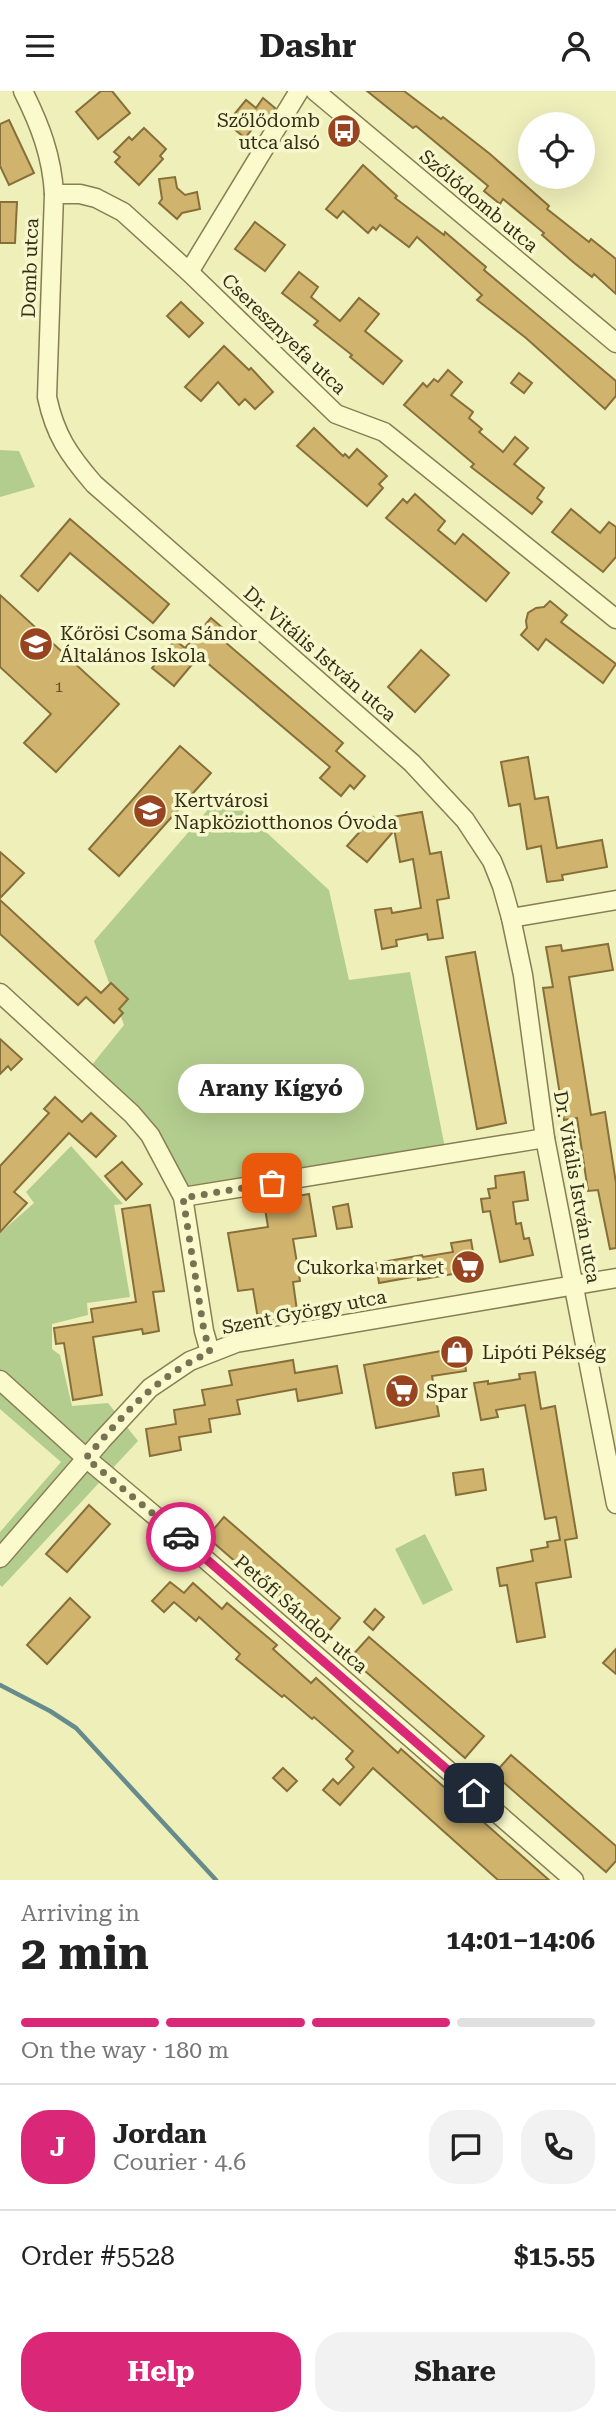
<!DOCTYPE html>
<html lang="en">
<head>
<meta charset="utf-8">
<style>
  :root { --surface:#fff; --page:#f2f2f2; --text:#222; --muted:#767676; --line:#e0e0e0; --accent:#db2777 }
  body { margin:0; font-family:"Roboto Serif",serif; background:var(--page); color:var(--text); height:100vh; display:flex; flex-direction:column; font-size:26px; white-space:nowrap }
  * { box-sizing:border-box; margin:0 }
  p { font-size:23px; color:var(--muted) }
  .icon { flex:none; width:38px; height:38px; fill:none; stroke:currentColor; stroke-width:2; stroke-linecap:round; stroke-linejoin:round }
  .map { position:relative; height:1789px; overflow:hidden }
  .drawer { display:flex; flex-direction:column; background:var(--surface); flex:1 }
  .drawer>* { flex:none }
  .buttons { position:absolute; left:518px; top:21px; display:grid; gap:14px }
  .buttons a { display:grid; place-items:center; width:77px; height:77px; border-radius:50%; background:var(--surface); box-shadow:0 7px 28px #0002; font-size:35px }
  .pin { position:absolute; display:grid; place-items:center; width:60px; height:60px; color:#fff; margin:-30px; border-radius:14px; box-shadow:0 4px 10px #0006 }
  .courier { position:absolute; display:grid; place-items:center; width:70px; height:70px; margin:-35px; border:5px solid #db2777; border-radius:50%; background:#fff; color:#222; box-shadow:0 2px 9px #0007 }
  .bubble { position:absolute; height:49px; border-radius:24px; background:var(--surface); box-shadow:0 7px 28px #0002; font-size:23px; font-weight:700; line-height:49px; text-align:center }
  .summary em { font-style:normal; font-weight:700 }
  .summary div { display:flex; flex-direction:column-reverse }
  .summary { display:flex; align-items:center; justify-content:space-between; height:119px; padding:0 21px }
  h1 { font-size:46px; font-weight:700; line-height:52px }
  .bar { display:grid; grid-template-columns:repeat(4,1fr); gap:10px 7px; align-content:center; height:84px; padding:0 21px }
  .bar i { height:9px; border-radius:5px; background:var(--line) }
  .bar .active { background:var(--accent) }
  .bar p { grid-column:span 4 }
  .line { display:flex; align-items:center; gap:18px; padding:0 21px; border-top:2px solid var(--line) }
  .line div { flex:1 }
  .round { display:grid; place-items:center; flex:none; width:74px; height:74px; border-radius:28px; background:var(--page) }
  .action { display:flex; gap:14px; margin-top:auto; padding:14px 21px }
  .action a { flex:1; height:80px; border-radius:28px; background:var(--accent); color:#fff; font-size:28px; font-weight:700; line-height:80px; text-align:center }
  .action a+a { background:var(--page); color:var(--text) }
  header { display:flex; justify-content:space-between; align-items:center; height:91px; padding:0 21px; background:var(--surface); font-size:32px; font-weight:700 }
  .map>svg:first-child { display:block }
</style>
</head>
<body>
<header><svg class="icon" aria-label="menu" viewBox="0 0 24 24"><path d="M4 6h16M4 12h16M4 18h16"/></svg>Dashr<svg class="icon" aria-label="person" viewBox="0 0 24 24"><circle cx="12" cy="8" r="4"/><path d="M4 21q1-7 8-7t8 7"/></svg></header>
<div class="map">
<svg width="616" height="1789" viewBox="0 0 616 1789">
  <rect width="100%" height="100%" fill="#efefba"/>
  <g fill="#b3cd8e">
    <path d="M0,359L19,360L35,396L0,406Z"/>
    <path d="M231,709L329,799L349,889L410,881L447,1067L177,1114L137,1033L83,985L124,934L94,850L212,714Z"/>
    <path d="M71,1055L123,1113L114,1114L130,1206L87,1212L88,1224L52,1233V1258L60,1264L72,1315L108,1312L138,1350L2,1496L0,1494V1441L61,1371L0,1318V1142L34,1112L26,1101Z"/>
    <path d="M425,1443L453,1499L423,1514L395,1458Z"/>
  </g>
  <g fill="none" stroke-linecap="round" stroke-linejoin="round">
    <path stroke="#668b8d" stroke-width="4.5" d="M0,1594L50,1620L76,1637L216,1789"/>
  </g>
  <g fill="#d0b46e" stroke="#876f39" stroke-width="2">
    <path d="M101,0H112L130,22L98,48L76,21Z"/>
    <path d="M367,0H404L441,28L443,26L490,63L549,115L547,118L589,151L591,148L616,168V203L594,183L592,186L573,171L542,144L544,142L503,108L500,113L484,100L488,95L416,35L413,37Z"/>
    <path d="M263,7L275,17L266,33L260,28L245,47L227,32L246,9L256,17Z"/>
    <path d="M9,29L34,82L9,94L0,75V33Z"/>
    <path d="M144,37L166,58L160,65L163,68L139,94L115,71L120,66L114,61L129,46L132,49Z"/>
    <path d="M363,74L397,105L395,107L444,144L445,141L486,176L484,179L616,290V305L605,318L526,247L477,209L482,204L417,146L409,156L380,134L376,139L373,136L368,142L343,120L337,127L326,118Z"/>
    <path d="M175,86L177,97L185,104L197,101L200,118L182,122L177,128L159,112L162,108L159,88Z"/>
    <path d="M0,111H17L15,152H0Z"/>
    <path d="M255,131L285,154L265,180L235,158Z"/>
    <path d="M299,181L318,196L311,206L340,230L359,207L379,223L365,240L402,270L383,293L350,266L352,264L314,234L318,230L282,202Z"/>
    <path d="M181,211L203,232L189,246L167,225Z"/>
    <path d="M224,255L249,279L251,277L273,301L255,318L245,308L239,314L218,291L201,310L185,296Z"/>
    <path d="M448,279L462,291L451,304L473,321L469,327L482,338L479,341L503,361L515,346L528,357L514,373L544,397L537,407L542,411L532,423L471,376L474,373L404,314L423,292L427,296L434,288L438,291Z"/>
    <path d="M519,282L532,292L524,302L511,292Z"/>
    <path d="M314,337L343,365L345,363L349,367L357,358L387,385L379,393L383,397L367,415L297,355Z"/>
    <path d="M415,403L445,430L438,439L455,453L463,443L509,482L486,510L386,427L403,408L407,412Z"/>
    <path d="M571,418L600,442L609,431L616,436V466L603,481L552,441Z"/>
    <path d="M70,428L169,513L153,532L70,462L38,500L21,485Z"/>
    <path d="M0,504L119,613L56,681L24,652L51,623L0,576Z"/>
    <path d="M550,510L567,524L561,531L616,573L603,592L546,548L538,559L521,544L527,537L526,530L528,522L536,517L544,516Z"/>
    <path d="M211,527L224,538L218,545L343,652L336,660L365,685L354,698L350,694L341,705L320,687L330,676L199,565L174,595L152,577L175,549L185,557Z"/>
    <path d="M421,559L449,584L415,621L388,596Z"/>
    <path d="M180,655L211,682L119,785L89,758Z"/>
    <path d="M528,666L535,708L548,706L557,757L602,749L607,776L562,784L563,789L547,791L541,755L527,758L520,713L509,715L501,671Z"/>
    <path d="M422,721L430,763L441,761L449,807L437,809L443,847L428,849L427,843L396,849L397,855L382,858L375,819L391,817L392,822L421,817L413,768L400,771L392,726Z"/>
    <path d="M373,726L392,742L367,771L347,755Z"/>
    <path d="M0,761L24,782L0,807Z"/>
    <path d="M0,809L101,902L111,892L128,908L119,918L123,922L114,932L86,906L78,914L0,843Z"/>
    <path d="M608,853L613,879L569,886L591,1024L605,1021L616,1092V1157L610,1158L598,1099L588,1100L577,1027L564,1029L543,897L553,896L546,856L561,854L562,860Z"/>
    <path d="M475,861L506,1032L477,1038L446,866Z"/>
    <path d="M0,948L22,968L11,979L8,975L0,983Z"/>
    <path d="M55,1006L82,1031L91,1022L116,1045L96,1066L69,1042L14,1101L27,1112L0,1141V1075L49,1022L44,1018Z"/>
    <path d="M122,1071L142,1093L126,1109L105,1085Z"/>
    <path d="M524,1081L528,1109L513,1111L516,1133L521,1132L524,1148L529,1147L533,1164L500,1171L490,1120L483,1121L481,1108L490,1107L488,1098L496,1097L495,1085Z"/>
    <path d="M309,1103L316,1145L293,1148L300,1190L293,1191L298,1227L259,1234L253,1198L238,1200L228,1142L268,1136L264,1111Z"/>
    <path d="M348,1113L352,1136L337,1138L333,1116Z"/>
    <path d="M150,1114L164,1200L153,1201L159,1240L143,1243L142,1238L93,1246L102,1304L73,1309L64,1252L56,1253L54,1237L93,1231L91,1218L136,1211L122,1118Z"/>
    <path d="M471,1149L476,1179L418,1189V1185L379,1192L376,1172L422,1164L423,1166L453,1161L451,1152Z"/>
    <path d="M463,1256L466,1280L432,1285L439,1325L376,1337L364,1274Z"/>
    <path d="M293,1269L295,1282L337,1275L342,1302L298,1310L296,1298L237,1309L240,1323L209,1328L211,1341L179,1346L181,1359L150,1365L146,1338L176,1333L174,1319L205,1314L202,1299L232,1294L229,1280Z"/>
    <path d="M535,1281L541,1318L555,1315L577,1447L565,1449L571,1486L536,1492L545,1546L517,1551L507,1494L500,1495L497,1477L533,1470L531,1459L548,1456L547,1451L560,1449L556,1426L545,1428L525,1314L496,1319L498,1326L481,1329L474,1292L488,1290V1293L520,1288L519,1283Z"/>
    <path d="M483,1378L486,1399L456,1404L453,1382Z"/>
    <path d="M89,1414L110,1433L67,1481L46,1463Z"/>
    <path d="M224,1426L340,1527L323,1547L207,1446Z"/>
    <path d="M170,1491L184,1502L193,1492L222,1518L227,1512L277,1554L273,1558L311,1592L316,1587L398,1662L401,1658L549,1789H498L373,1677L340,1714L323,1699L333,1688L338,1693L354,1676L346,1668L353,1660L314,1626L312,1628L284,1604L282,1606L236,1568L240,1563L199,1526L196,1530L174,1511L164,1521L152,1510Z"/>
    <path d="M70,1507L90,1526L47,1573L27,1554Z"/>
    <path d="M375,1518L384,1526L373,1539L364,1531Z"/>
    <path d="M369,1546L484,1645L465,1667L350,1567Z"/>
    <path d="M616,1558V1583L603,1572Z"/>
    <path d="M511,1664L616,1755V1770L606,1781L494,1683Z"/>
    <path d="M283,1677L297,1690L287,1700L273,1687Z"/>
  </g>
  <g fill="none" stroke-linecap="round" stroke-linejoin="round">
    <g stroke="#877e54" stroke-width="21">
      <g id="minor">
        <path d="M23,0C40,34 52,65 54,103L47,306C55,344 69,364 94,393L412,672L465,729L492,770L502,795L511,827L523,884L545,1047L616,1413"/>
        <path d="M315,0L616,252"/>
        <path d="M54,103H80L96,107L123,121L189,181L336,323L384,341L616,528"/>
        <path d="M189,181L299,0"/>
        <path d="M511,827L616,809"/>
        <path d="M0,902L132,1023L150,1044L183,1106L204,1240L210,1261"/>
        <path d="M183,1106L545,1047"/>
        <path d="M0,1289L86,1367L173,1440L574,1789"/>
        <path d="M0,1467L102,1349L150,1297L190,1270L236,1252L616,1187"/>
      </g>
    </g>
    <use href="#minor" stroke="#fafacd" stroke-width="18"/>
  </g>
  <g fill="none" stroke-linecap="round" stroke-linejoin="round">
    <path stroke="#767252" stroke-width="7" stroke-dasharray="0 12.6" d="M181,1446L86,1367C126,1321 154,1287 210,1261L204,1240L183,1107L272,1092"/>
    <path stroke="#db2777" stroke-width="9" d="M181,1446L474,1702"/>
  </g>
  <defs>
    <g id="bus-disc" transform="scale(1.75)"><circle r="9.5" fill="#984421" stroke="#f6f7ca"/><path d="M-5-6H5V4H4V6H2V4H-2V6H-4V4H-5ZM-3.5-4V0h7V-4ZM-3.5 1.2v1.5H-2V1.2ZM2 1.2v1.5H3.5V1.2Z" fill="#fff"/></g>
    <g id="school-disc" transform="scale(1.75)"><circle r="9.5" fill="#984421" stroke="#f6f7ca"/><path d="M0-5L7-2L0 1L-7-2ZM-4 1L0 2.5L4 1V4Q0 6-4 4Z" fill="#fff"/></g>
    <g id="supermarket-disc" transform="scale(1.75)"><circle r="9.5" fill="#984421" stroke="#f6f7ca"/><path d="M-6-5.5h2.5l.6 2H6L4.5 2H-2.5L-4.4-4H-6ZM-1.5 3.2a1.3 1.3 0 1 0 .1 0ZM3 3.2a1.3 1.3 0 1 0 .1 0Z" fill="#fff"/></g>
    <g id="shop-disc" transform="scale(1.75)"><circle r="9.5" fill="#984421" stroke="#f6f7ca"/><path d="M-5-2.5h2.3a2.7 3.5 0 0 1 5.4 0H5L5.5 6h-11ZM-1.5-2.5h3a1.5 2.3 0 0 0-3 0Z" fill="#fff"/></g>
  </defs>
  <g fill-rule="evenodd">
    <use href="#bus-disc" x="344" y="40"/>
    <use href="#school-disc" x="36" y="553"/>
    <use href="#school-disc" x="150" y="720"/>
    <use href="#supermarket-disc" x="468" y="1176"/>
    <use href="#shop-disc" x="457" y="1261"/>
    <use href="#supermarket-disc" x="402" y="1300"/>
  </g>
  <g text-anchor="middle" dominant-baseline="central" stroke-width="7" stroke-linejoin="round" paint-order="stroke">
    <g font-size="16" fill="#5c502f">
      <text x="59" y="595">1</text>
    </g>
    <g font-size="19" fill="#352f1a" stroke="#f6f7ca" text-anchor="start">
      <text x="320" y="29" text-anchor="end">Szőlődomb<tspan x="320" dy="22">utca alsó</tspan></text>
      <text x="60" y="542">Kőrösi Csoma Sándor<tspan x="60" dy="22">Általános Iskola</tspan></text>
      <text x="174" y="709">Kertvárosi<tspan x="174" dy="22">Napköziotthonos Óvoda</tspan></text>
      <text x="444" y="1176" text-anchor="end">Cukorka market</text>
      <text x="482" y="1261">Lipóti Pékség</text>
      <text x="426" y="1300">Spar</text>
    </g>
    <g font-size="19" fill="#352f1a" stroke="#f6f7ca">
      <text transform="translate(479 110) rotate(40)">Szőlődomb utca</text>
      <text transform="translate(30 177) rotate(-88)">Domb utca</text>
      <text transform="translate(284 243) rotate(44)">Cseresznyefa utca</text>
      <text transform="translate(320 563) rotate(41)">Dr. Vitális István utca</text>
      <text transform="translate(577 1096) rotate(80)">Dr. Vitális István utca</text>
      <text transform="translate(304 1221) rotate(-11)">Szent György utca</text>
      <text transform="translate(301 1523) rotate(41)">Petőfi Sándor utca</text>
    </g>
  </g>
</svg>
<div class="buttons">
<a><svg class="icon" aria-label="locate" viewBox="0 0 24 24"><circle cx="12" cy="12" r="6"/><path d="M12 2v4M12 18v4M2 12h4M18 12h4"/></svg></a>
</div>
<div class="pin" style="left:272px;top:1092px;background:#ea580c"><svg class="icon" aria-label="bag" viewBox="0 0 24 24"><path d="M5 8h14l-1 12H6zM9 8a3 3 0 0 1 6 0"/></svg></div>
<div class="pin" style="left:474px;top:1702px;background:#1f2937"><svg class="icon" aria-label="home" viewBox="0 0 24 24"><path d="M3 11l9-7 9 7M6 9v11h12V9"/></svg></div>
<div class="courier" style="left:181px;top:1446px"><svg class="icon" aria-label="car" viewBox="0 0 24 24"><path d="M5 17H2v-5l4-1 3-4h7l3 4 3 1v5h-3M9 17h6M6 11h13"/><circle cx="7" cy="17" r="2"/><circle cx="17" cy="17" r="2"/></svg></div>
<div class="bubble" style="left:178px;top:973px;width:186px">Arany Kígyó</div>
</div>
<section class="drawer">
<div class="summary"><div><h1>2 min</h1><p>Arriving in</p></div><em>14:01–14:06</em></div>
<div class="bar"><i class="active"></i><i class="active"></i><i class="active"></i><i></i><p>On the way · 180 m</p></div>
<div class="line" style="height:126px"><b class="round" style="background:var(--accent);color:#fff">J</b><div><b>Jordan</b><p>Courier · 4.6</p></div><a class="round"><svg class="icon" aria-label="chat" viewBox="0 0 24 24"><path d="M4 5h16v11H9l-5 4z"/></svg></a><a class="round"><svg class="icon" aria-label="phone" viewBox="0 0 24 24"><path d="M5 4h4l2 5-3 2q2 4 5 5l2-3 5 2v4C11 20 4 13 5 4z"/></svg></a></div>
<div class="line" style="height:91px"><div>Order #5528</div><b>$15.55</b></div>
<div class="action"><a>Help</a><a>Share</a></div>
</section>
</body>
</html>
